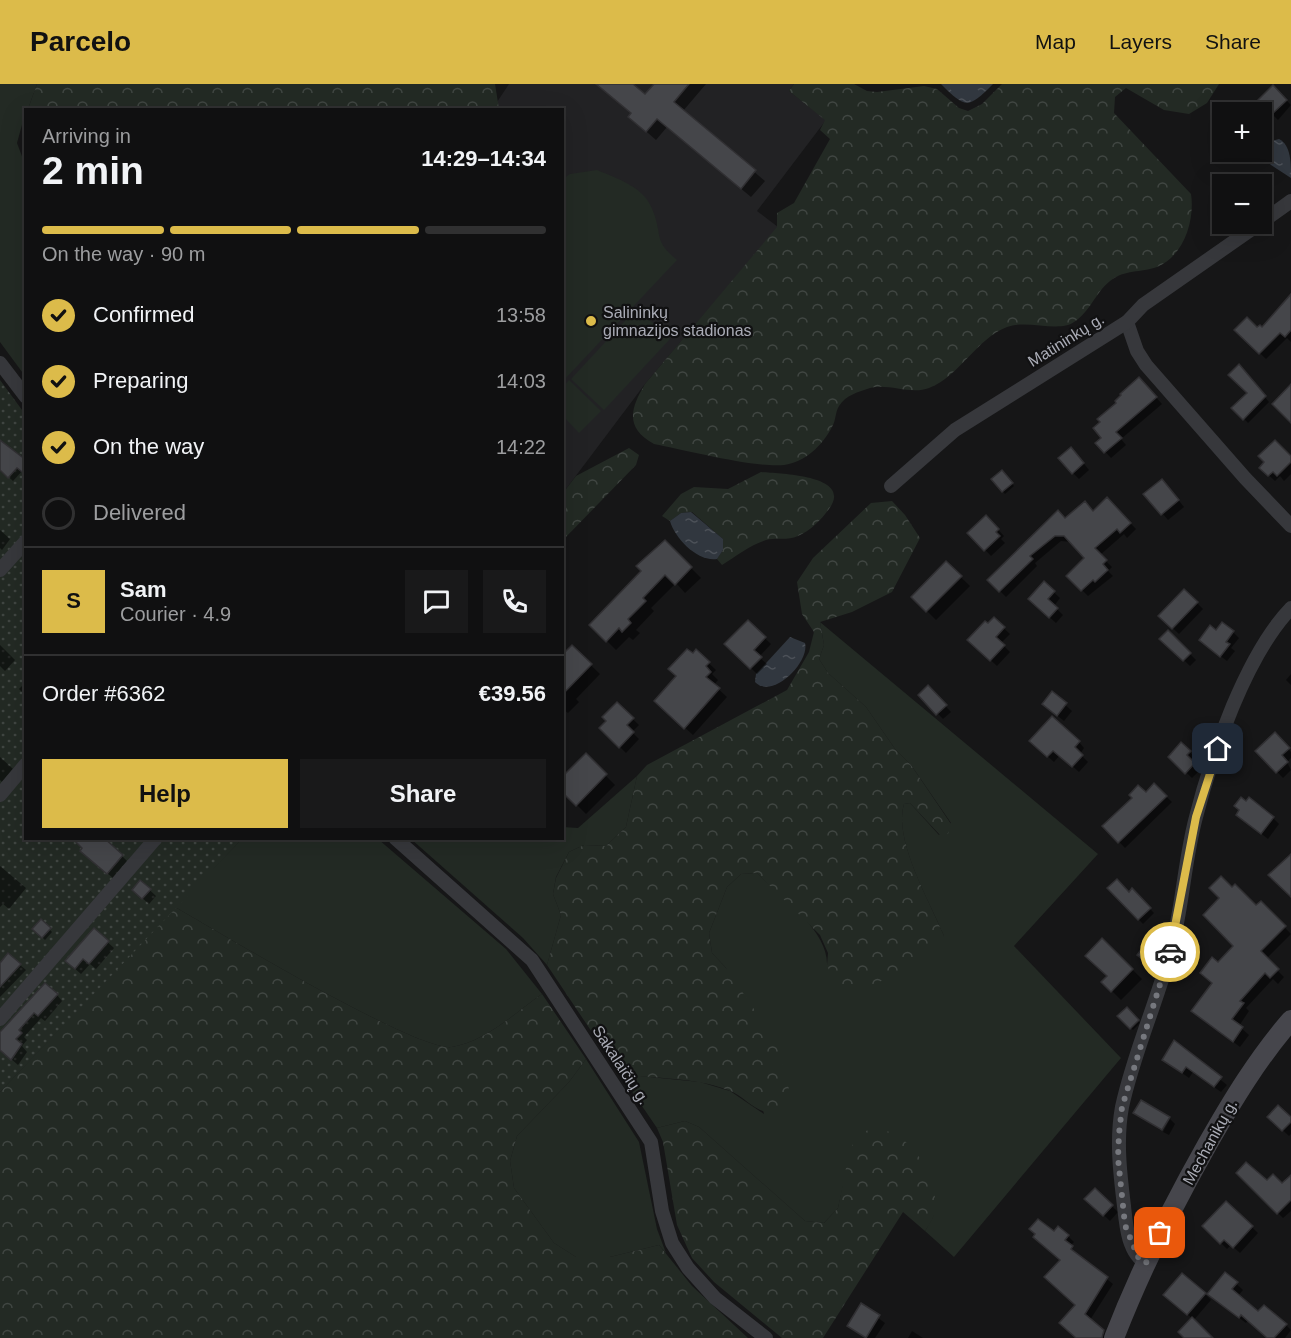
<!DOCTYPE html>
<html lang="en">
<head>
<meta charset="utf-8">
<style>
  :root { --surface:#101011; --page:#19191a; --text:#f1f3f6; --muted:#9c9d9f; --line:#303031; --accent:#dcbb4a }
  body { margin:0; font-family:Arial,sans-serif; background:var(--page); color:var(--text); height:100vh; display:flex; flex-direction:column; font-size:22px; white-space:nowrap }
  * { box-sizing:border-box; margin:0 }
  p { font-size:20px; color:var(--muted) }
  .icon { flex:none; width:33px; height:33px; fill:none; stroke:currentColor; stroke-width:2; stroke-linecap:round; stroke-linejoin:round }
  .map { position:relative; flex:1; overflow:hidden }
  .details { position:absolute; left:24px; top:24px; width:540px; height:732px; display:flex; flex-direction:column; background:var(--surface); border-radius:0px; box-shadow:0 6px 24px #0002,0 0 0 2px var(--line) }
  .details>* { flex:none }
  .buttons { position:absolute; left:1212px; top:18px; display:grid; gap:12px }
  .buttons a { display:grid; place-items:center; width:60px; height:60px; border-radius:0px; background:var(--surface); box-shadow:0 6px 24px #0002,0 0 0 2px var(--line); font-size:30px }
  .pin { position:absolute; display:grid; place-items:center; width:51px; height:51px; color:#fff; margin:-26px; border-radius:12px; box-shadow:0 3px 9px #0006 }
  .courier { position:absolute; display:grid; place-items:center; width:60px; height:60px; margin:-30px; border:4px solid #dcbb4a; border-radius:50%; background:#fff; color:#222; box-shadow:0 2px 8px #0007 }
  .head em { font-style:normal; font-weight:700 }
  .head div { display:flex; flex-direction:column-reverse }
  .head { display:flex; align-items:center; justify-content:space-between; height:102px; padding:0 18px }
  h1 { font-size:39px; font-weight:700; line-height:45px }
  .bar { display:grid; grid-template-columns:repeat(4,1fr); gap:9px 6px; align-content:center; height:72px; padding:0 18px }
  .bar i { height:8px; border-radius:4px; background:var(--line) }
  .bar .active { background:var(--accent) }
  .bar p { grid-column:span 4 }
  .line { display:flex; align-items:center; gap:15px; padding:0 18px; border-top:2px solid var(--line) }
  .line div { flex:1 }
  .round { display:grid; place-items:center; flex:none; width:63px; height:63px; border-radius:0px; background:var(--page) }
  ol { padding:0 18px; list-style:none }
  li { display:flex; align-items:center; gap:18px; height:66px }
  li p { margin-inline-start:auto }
  li .icon { padding:6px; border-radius:50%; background:var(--accent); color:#111; stroke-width:4 }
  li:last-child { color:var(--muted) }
  li i { width:33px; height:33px; border:3px solid var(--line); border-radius:50% }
  .primary-button { display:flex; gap:12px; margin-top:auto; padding:12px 18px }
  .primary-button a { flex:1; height:69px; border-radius:0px; background:var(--accent); color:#111; font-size:24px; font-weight:700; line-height:69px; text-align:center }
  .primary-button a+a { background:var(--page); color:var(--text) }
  header { display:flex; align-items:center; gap:36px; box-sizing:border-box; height:84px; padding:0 30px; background:var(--accent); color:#111 }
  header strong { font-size:28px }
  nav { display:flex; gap:33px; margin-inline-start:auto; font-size:21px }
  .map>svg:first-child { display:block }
</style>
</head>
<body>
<header>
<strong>Parcelo</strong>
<nav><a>Map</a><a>Layers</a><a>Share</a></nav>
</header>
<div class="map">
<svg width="1291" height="1254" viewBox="0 0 1291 1254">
  <defs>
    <pattern id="forest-crowns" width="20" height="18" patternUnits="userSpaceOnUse" patternTransform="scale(1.5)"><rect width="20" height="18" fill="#232a24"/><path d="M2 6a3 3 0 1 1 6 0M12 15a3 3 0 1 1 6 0" fill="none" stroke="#404642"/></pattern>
    <pattern id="park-dots" width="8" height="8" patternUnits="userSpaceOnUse" patternTransform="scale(1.5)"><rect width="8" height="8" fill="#232a24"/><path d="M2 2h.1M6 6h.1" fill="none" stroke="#404642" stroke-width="1.8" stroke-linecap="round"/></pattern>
    <pattern id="water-ripples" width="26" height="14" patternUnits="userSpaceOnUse" patternTransform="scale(1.5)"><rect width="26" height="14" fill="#31373f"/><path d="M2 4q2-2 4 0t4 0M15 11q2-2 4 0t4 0" fill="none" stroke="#4c5158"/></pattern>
  </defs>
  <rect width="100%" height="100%" fill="#161617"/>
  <path fill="#222224" d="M509,0H794L789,7L826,36L757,127L778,143L645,300L563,409L562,26L499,25L497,18Z"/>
  <g fill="#232a24">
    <path d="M0,0H37L28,25L26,26L17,59L26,83L25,292L0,258Z"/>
    <path d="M597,86C618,95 645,103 653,127C663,153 653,156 677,176L563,297V95L570,90Z"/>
    <path d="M637,224L670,255L604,326L571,295Z"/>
    <path d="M569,296L601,327L579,349L563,332V303Z"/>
    <path d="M820,538L1098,770L1014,862L1121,974L954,1173L925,1147L933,1133L935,1118L843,1102L838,1124L824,1139L805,1137L699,1043L685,1037L657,1044L620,990L700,998L730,1007L764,1030L726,884L712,869L709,849L727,803L741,790L757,789C781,813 829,847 827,882L944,852C930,818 893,756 904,720L910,719L939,751L951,739L911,681L895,665L866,623L828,589L819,575L824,561Z"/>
    <path d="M637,692L626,743L606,762L584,761L569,768L556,793L553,810L561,831L547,881L523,854L411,755L562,754L563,743L578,744Z"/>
    <path d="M242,755H378L506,865L542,910C515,929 485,958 452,963C417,968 217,847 175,823Z"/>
    <path d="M586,975L639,1058L657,1145L666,1169L659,1161L610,1173H576L554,1159L514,1104L510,1077L517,1052L569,998Z"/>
  </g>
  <g fill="url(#forest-crowns)">
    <path d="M37,0H495L499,25H28Z"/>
    <path d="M794,0H854L867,7L877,8L924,2L937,5L959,24L968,27L982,20L1002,0H1219L1207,19L1189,30L1164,26L1126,4L1115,13L1114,29L1191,110C1195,136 1184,172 1157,183C1140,189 1125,185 1110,197C1096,208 1089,229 1074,238C1058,249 1028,235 1007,243C976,255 960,292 929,304C910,311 889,299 870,304C858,308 846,311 839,322C835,328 836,337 832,343C822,362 805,378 784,381C754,384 686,366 654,360C625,344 630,325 645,300L777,143V129L794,119L830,55L820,46L825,36L789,7Z"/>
    <path d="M629,364L639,371L636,381L563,456V409L576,392Z"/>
    <path d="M761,388C780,390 854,391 829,425C821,436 810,447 798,452C787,457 777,453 766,456C750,461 736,472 722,481L717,475L723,466V455L692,428L681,429L670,437L662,432L681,410L694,403L728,405Z"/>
    <path d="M892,417L905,431L920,454L892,508L852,528L820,538L824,561L819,575L828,589L866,623L895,665L911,681L951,740L948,750L940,751L910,719L904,720C893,755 930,818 944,852C929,885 882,895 851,909L840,906L827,882L828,869L820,851L757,789L741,790L727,803L709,849L712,869L726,884L775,956L791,1012L777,1029C754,1030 747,1013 728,1006C694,993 656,995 620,990L547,881L561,831L553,810L556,794L569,768L584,761L606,762L626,743L637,692L647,681L787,606L809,568L814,548L802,530L797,498L813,474L871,419Z"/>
    <path d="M175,823C217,847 417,968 452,963C485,958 515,929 542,910L586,975L569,998L517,1052L510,1077L514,1104L554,1159L576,1173H610L659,1161L692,1202L748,1254H0V1008Z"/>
    <path d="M685,1037L699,1043L805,1137L824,1139L838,1124L848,1074L855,1054L871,1044C878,1046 888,1046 894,1050C920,1063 941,1103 934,1131C932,1137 928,1142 925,1147L903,1128L823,1254H782L714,1198L692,1174L677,1141L663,1058L657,1044Z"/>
  </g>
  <path fill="url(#park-dots)" d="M0,296L25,330L26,754L242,755L0,1008Z"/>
  <g fill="url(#water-ripples)">
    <path d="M941,0H993C968,25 966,25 941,0Z"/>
    <path d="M1279,55C1291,61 1291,79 1291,94L1271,81L1259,68L1264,59Z"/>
    <path d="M691,428L723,455V466L717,475C698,478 675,455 670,437L681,429Z"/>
    <path d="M790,553L805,559C810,578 772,616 755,598L756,590Z"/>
  </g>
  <g fill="#0007">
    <path d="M596,0H630L645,12L655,0H706L683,27L765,97L751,113L667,43L656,56L640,42L633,30Z"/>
    <path d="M1273,3L1291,21L1278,36L1259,17Z"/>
    <path d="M1291,225V258L1287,254L1266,275L1236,246H1262Z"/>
    <path d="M1243,287L1269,318L1248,339L1234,324L1249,309Z"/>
    <path d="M1145,301L1162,320L1121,355L1126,361L1111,374L1097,359Z"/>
    <path d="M0,358L22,387L13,397L1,386Z"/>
    <path d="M1077,371L1089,386L1079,395L1073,389Z"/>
    <path d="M1291,374V390L1284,397L1280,392L1275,397L1261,384Z"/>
    <path d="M1002,388L1014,402L1005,410L993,395Z"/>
    <path d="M1168,403L1184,423L1168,436L1146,410Z"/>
    <path d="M1107,415L1136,445L1127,454L1124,450L1100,471L1112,483L1108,487L1113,492L1088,512L1068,492L1086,474L1071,458L1061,457L1035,479L1037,482L1006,513L989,496L1066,436L1093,429Z"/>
    <path d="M986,433L1004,452L1001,455L1005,459L991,472L969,449Z"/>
    <path d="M0,446L10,455L2,466L0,464Z"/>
    <path d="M665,458L701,494L685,509L676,499L651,524L654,527L636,546L640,549L633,556L629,553L616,566L591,541L643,487Z"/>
    <path d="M946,479L970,502L936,536L913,513Z"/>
    <path d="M1044,499L1060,514L1054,522L1063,531L1056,539L1036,521Z"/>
    <path d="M1185,507L1203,525L1179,550L1160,532Z"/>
    <path d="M994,535L1010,550L1001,559L1010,568L997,582L969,556Z"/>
    <path d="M748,538L771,560L759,573L767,580L757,590L727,560Z"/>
    <path d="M1168,548L1196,576L1190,582L1162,555Z"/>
    <path d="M1216,548H1233L1239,554L1231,564L1235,567L1227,577L1207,562Z"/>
    <path d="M0,561L15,576L5,587L0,582Z"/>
    <path d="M572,563L600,590L576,615L579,618L568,629L562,625V573Z"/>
    <path d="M696,567L716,586L712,590L718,596L714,601L727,613L693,651L663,624L678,593Z"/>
    <path d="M1291,590V601L1286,596Z"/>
    <path d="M26,598V612L19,605Z"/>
    <path d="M928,603L951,628L943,635L920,611Z"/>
    <path d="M1052,609L1072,627L1064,637L1050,626Z"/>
    <path d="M617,620L639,641L632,648L639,655L626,669L601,644L608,637Z"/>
    <path d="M1275,650L1291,668V674L1287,678L1291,686L1283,694L1257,667Z"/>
    <path d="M1079,658L1084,664L1080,670L1088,678L1079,688L1060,671L1054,678L1037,663Z"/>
    <path d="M1181,660L1196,674L1192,678L1200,686L1192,694L1170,673Z"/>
    <path d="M586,672L615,701L586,730L562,706Z"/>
    <path d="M0,673L13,685L2,698L0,696Z"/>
    <path d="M1154,701L1172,718L1125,764L1104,742L1134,714L1146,710Z"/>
    <path d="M1273,734L1279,740L1268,755L1244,736Z"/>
    <path d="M87,772H122L127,777L113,794Z"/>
    <path d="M0,782L26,804L9,825L3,820L0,823Z"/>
    <path d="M141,798L156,812L149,820L140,812Z"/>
    <path d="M1109,804L1129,810L1132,806L1154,829L1143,840Z"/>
    <path d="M1261,819L1291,850L1266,875L1284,893L1278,900L1273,895L1246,924L1249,927L1239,942L1249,951L1240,963L1193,927L1213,899L1218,880L1235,862Z"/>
    <path d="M41,837L52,848L45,856L34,845Z"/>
    <path d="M94,846L114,864L96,885L90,880L81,890L73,883Z"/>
    <path d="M1102,856L1142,895L1121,916L1103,898L1108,892Z"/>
    <path d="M1158,864L1161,867L1152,880L1142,873Z"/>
    <path d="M8,871L26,886L0,913V883Z"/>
    <path d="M57,911L62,917L45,937L41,934L24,953L27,956L22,962L27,968L18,981L0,965V950Z"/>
    <path d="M1127,925L1140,939L1133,946L1119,932Z"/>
    <path d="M1175,959L1227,1001L1221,1008L1193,988L1189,994L1164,976Z"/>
    <path d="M1135,1029L1168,1033L1160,1046Z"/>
    <path d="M1269,1033L1291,1035V1050L1289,1052Z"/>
    <path d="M1170,1035L1175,1040L1169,1051L1163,1048Z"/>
    <path d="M1238,1089L1282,1101L1291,1093V1127L1283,1134Z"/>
    <path d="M1095,1106L1118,1128L1110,1137L1087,1115Z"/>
    <path d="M1227,1119L1258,1149L1240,1169L1231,1161L1227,1165L1204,1142Z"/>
    <path d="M1054,1149L1068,1152L1074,1158L1070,1162L1077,1171L1113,1200L1090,1236L1109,1254H1077V1221Z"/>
    <path d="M1226,1190L1243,1206L1238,1212L1258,1229L1286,1241L1291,1246L1285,1254H1268L1248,1236L1246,1239L1215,1216Z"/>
    <path d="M1205,1210L1211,1216L1193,1237L1211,1254H1185L1193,1235L1171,1217Z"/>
    <path d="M862,1222L885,1239L875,1254H865L849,1241Z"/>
    <path d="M912,1247L923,1254H908Z"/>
  </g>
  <g fill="#45464a" stroke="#313033" stroke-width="1.5">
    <path d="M596,0H633L645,10L654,0H689L674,18L756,86L741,105L657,35L646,48L628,33L631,29Z"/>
    <path d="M1273,1L1287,16L1271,31L1257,17Z"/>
    <path d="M1291,210V246L1285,253L1280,249L1259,270L1234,246L1247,233L1257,243L1260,241L1262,243Z"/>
    <path d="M1239,280L1266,312L1243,336L1231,324L1247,309L1228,291Z"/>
    <path d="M1139,293L1157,313L1116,348L1122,354L1104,369L1095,359L1101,354L1093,344L1100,338L1097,335L1116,319L1115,317L1121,311L1120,310Z"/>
    <path d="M1291,300V339L1272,320Z"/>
    <path d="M0,356L26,376V391L17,384L8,394L0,386Z"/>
    <path d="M1275,356L1291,372V378L1277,392L1273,388L1268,392L1259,384L1264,378L1258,372Z"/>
    <path d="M1071,363L1084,379L1072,390L1058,374Z"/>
    <path d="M1002,386L1013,399L1002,408L991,395Z"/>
    <path d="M1162,395L1179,416L1161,431L1143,410Z"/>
    <path d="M1107,413L1131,439L1120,449L1117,445L1095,464L1107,476L1103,480L1108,486L1095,498L1093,496L1081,507L1066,492L1084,474L1064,452H1055L1030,472L1033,475L999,508L987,496L1058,426L1065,434L1085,417L1093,427Z"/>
    <path d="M986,431L999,445L996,448L1000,452L984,467L967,449Z"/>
    <path d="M665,456L692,483L675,501L665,491L643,514L646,517L628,535L631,539L622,548L619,544L606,558L589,541L641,487L636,482Z"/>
    <path d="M946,477L962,492L926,528L911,513Z"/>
    <path d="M1044,497L1055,507L1048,515L1058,524L1049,534L1028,515Z"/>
    <path d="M1184,505L1198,518L1172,545L1158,532Z"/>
    <path d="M994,533L1005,543L996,553L1005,561L990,577L967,556L985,537L988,539Z"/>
    <path d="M748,536L766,553L754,566L762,573L750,585L724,560Z"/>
    <path d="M1222,538L1234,547L1226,558L1230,560L1220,573L1199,556L1210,541L1216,546Z"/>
    <path d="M1168,546L1191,569L1183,577L1159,555Z"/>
    <path d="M572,561L592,580L562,611V571Z"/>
    <path d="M687,565L693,569L696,565L710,578L706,582L711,588L706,593L720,604L684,645L654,617L676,592L668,585Z"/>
    <path d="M928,601L947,621L936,631L918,611Z"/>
    <path d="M1052,607L1067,619L1057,632L1042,620Z"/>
    <path d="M617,618L634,634L627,641L634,648L619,664L599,644L606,637L602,633Z"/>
    <path d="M1052,632L1080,657L1075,663L1083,671L1072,683L1053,667L1047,673L1029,657Z"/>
    <path d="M1275,648L1290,664L1282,671L1288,678L1276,689L1255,667Z"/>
    <path d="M1181,658L1191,667L1187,671L1195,679L1185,690L1168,673Z"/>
    <path d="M586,669L607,690L576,722L562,708V693Z"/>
    <path d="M1154,699L1167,712L1118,759L1102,742L1132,714L1129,711L1138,701L1146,708Z"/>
    <path d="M1241,713L1246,717L1249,713L1274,733L1261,750L1236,731L1239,726L1234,722Z"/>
    <path d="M72,754H104L123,771L107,790L80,767L82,764Z"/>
    <path d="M1291,770V813L1268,791Z"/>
    <path d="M1221,792L1232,803L1235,800L1256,821L1261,817L1286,842L1261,867L1279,885L1270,894L1265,889L1240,917L1244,919L1232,935L1243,943L1233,958L1191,927L1212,899L1200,889L1212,873L1218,878L1233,862L1203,831L1219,814L1209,804Z"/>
    <path d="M1117,795L1129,808L1132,804L1151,824L1138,836L1107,804Z"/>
    <path d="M140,796L151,805L142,815L132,806Z"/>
    <path d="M41,835L51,844L42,854L32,845Z"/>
    <path d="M94,844L109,857L89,880L83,875L75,885L65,877Z"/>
    <path d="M1102,854L1133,885L1111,908L1101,898L1107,892L1085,872Z"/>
    <path d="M1148,856L1159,863L1148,879L1137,871Z"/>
    <path d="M8,869L21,880L0,903V879Z"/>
    <path d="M45,899L58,910L38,932L34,929L19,946L22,949L16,955L22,960L11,976L0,966V948Z"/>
    <path d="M1127,923L1139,936L1130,945L1117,932Z"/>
    <path d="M1174,956L1222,993L1214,1003L1186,983L1182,989L1162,976Z"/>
    <path d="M1141,1016L1170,1033L1162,1046L1133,1029Z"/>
    <path d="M1278,1021L1291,1033V1038L1282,1047L1267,1033Z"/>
    <path d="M1246,1078L1267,1096L1273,1090L1282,1099L1291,1091V1116L1277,1130L1236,1089Z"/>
    <path d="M1095,1104L1113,1121L1103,1132L1084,1115Z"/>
    <path d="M1226,1117L1253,1142L1233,1164L1224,1156L1220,1160L1202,1142Z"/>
    <path d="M1038,1135L1054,1147L1058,1142L1069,1151L1065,1156L1073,1162L1071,1165L1108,1193L1085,1230L1104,1246L1102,1254H1076L1059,1239L1075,1221L1044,1193L1060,1176L1033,1153L1035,1150L1029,1145Z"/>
    <path d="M1225,1188L1238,1198L1232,1205L1258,1227L1264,1221L1287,1240L1274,1254H1267L1241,1231L1239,1234L1207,1210Z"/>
    <path d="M1182,1189L1206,1209L1187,1231L1163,1211Z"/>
    <path d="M861,1219L880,1231L866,1254L847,1242Z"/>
    <path d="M1192,1233L1213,1254H1184L1178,1248Z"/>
  </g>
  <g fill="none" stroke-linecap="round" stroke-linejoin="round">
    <g stroke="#37383c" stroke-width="14">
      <path d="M1262,138L1291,117"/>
      <path d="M1127,238L1137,267L1146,281L1245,394L1291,442"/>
      <path d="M0,279L26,313"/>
      <path d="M891,402L955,346L1127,238L1143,221L1259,140"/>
      <path d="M0,486L26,457"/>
      <path d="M0,711L26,680"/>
      <path d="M395,754L532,876L651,1058L662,1127L672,1159L688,1184L715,1214L766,1254"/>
      <path d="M0,935L156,754"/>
      <path d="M1146,1179C1128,1169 1126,1141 1124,1122C1120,1089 1116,1056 1122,1023C1134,967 1159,914 1173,858C1183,817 1185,774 1196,733C1212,670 1246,571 1291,524"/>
    </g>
    <path stroke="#46464c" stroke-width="20" d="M1114,1254C1140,1187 1172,1123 1207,1061C1232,1017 1258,974 1291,936"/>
  </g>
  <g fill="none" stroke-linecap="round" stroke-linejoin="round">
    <path stroke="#76787e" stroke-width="6" stroke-dasharray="0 10.8" d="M1160,1149L1146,1179L1139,1175L1125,1141L1118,1074L1119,1050L1122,1023L1170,868"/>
    <path stroke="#dcbb4a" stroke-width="8" d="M1170,868L1196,733L1218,665"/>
  </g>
  <circle fill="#dcbb4a" stroke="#111112" stroke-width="2" cx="591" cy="237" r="6"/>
  <g text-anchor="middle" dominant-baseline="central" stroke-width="4.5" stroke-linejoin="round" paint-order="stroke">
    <g font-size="16" fill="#aaacb6" stroke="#111112" text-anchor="start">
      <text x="603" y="228">Salininkų<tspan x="603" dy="18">gimnazijos stadionas</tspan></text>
    </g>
    <g font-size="16" fill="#aaacb6" stroke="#111112">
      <text transform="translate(1066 256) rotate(-32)">Matininkų g.</text>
      <text transform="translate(621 981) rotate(57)">Sakalaičių g.</text>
      <text transform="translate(1210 1058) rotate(-61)">Mechanikų g.</text>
    </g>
  </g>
</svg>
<div class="buttons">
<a>+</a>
<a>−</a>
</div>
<div class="pin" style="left:1160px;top:1149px;background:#ea580c"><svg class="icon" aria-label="bag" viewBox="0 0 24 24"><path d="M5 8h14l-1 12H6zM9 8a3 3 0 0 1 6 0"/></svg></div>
<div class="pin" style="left:1218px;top:665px;background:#1f2937"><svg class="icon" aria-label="home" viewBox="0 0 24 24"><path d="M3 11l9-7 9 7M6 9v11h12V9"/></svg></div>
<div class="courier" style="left:1170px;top:868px"><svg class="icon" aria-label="car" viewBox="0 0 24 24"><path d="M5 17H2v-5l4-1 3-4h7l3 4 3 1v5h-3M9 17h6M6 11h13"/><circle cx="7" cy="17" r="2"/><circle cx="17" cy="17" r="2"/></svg></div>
<section class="details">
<div class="head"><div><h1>2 min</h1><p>Arriving in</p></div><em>14:29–14:34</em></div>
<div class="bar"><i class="active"></i><i class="active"></i><i class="active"></i><i></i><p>On the way · 90 m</p></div>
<ol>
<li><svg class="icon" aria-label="check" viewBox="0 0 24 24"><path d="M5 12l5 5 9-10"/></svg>Confirmed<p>13:58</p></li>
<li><svg class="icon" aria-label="check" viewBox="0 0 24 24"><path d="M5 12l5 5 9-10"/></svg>Preparing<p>14:03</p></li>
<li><svg class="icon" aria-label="check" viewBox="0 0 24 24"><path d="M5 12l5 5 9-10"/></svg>On the way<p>14:22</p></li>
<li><i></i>Delivered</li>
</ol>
<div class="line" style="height:108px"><b class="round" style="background:var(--accent);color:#111">S</b><div><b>Sam</b><p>Courier · 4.9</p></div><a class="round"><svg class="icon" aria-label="chat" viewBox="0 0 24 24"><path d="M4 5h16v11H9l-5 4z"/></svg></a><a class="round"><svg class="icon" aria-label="phone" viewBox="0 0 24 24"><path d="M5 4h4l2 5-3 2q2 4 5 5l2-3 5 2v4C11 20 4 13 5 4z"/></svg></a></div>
<div class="line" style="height:78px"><div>Order #6362</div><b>€39.56</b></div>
<div class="primary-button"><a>Help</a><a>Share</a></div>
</section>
</div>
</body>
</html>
